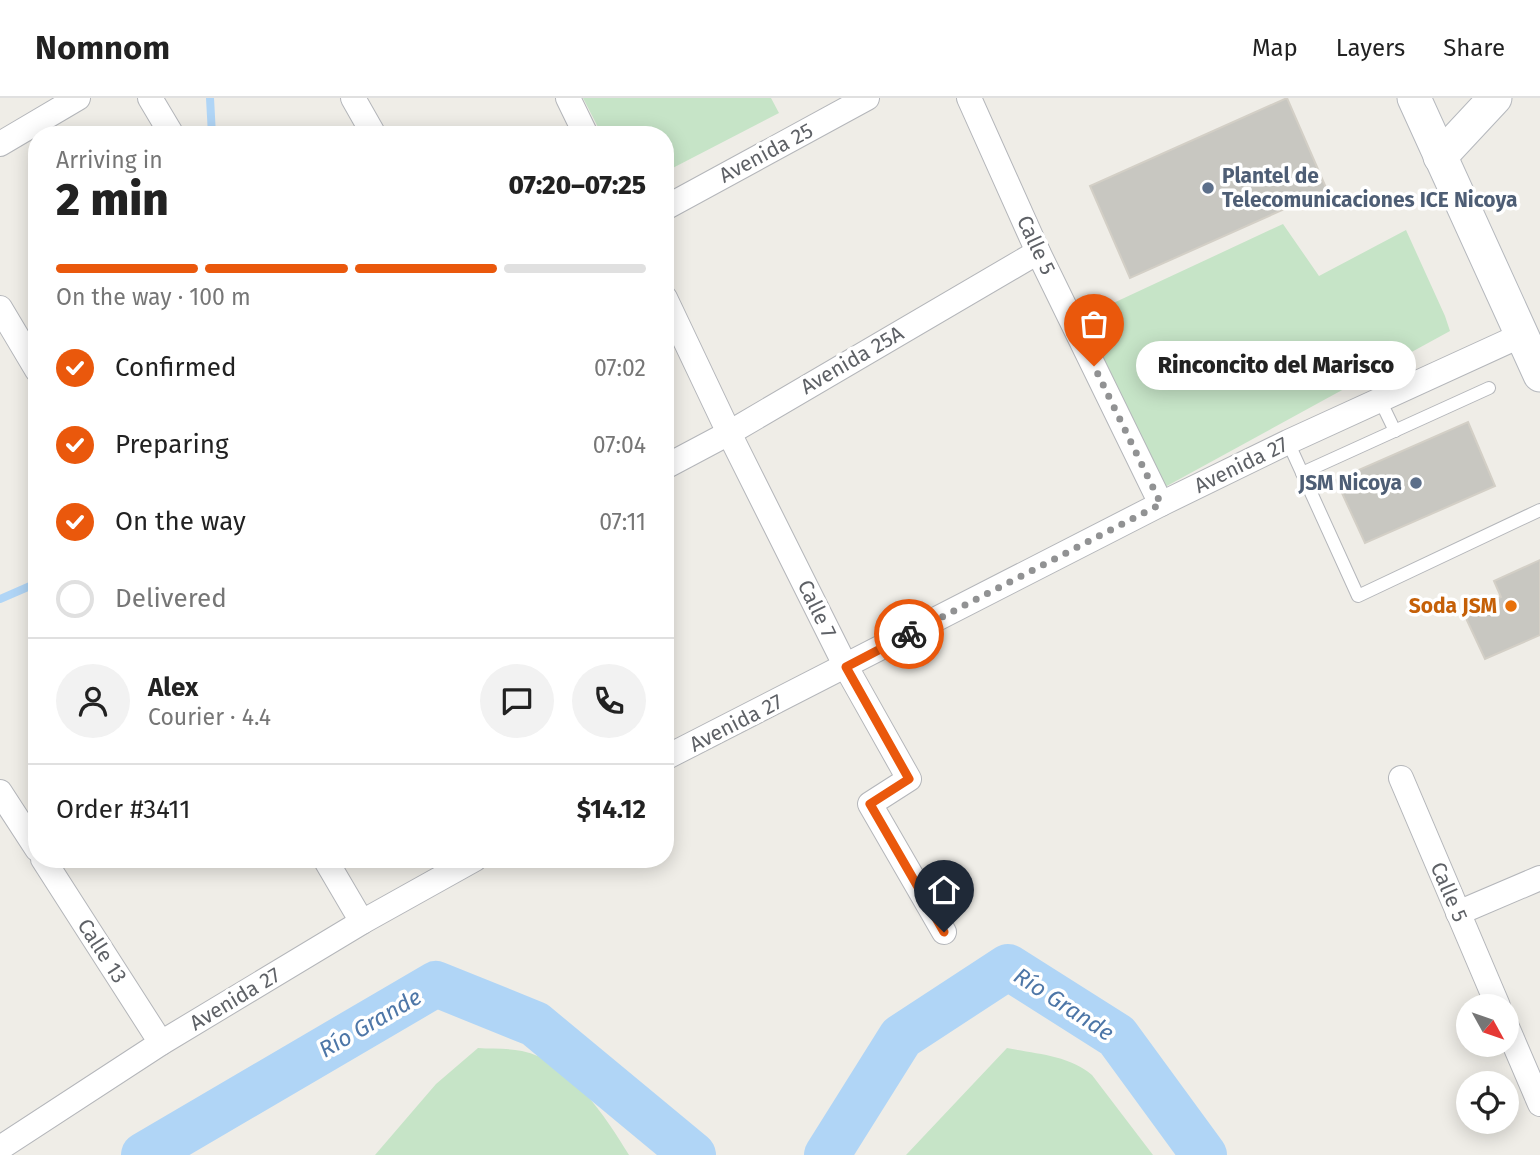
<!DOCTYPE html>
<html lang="en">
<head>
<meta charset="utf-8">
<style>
  :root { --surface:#fff; --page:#f2f2f2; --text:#222; --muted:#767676; --line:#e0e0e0; --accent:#ea580c }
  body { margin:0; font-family:"Fira Sans",sans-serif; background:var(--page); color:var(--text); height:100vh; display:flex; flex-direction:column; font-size:26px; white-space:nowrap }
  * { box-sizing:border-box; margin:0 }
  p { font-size:23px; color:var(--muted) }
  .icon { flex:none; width:38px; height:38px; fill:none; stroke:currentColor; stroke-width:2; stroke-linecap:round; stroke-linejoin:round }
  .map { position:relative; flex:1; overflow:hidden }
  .drawer { position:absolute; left:28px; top:28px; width:646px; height:742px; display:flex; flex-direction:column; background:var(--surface); border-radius:28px; box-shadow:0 4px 18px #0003 }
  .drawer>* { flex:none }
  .needle { width:46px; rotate:130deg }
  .controls { position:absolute; left:1456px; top:896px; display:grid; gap:14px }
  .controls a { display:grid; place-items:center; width:63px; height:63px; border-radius:50%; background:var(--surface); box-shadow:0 4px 18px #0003; font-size:35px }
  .pin { position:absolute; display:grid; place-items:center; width:60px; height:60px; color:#fff; margin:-72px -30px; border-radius:50% 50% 50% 0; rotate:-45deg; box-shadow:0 0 7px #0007 }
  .pin .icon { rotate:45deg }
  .courier { position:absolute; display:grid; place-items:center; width:70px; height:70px; margin:-35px; border:5px solid #ea580c; border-radius:50%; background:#fff; color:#222; box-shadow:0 2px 9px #0007 }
  .bubble { position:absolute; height:49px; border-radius:24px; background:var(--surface); box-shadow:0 4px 18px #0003; font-size:23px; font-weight:800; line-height:49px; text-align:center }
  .summary em { font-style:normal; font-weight:800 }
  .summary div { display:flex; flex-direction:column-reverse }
  .summary { display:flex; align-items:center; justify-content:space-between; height:119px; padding:0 28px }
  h1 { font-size:46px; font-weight:800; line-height:52px }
  .bar { display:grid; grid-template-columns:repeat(4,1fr); gap:10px 7px; align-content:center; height:84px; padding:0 28px }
  .bar i { height:9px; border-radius:5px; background:var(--line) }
  .bar .selected { background:var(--accent) }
  .bar p { grid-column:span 4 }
  .line { display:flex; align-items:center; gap:18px; padding:0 28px; border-top:2px solid var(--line) }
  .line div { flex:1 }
  .round { display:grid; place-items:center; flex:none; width:74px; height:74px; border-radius:37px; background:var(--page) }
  ol { padding:0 28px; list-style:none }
  li { display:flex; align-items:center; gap:21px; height:77px }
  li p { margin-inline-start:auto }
  li .icon { padding:7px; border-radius:50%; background:var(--accent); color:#fff; stroke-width:4 }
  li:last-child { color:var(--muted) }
  li i { width:38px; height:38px; border:4px solid var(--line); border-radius:50% }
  header { display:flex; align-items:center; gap:42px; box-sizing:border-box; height:98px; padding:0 35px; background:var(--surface); border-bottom:2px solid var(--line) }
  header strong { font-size:33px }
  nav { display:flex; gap:38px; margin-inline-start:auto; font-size:24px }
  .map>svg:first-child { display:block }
</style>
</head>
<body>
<header>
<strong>Nomnom</strong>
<nav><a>Map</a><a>Layers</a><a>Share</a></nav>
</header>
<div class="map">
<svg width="1540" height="1057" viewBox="0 0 1540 1057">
  <rect width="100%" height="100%" fill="#efede7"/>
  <g fill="#c6e4c7">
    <path d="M583,0H771L779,15L665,74V37H602Z"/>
    <path d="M1283,126L1319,178L1406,132L1445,218L1450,233L1165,389L1079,221Z"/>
    <path d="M478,950C492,951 508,950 522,953C568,962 606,1019 629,1057H375L436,986Z"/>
    <path d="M1007,950C1036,956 1069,957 1092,977L1153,1057H906Z"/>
  </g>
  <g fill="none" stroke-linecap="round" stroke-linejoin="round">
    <g stroke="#b0d5f6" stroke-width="8">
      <path d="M210,0L212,37"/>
      <path d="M0,501L37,485"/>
    </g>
    <g stroke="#b0d5f6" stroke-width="46">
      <path d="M144,1057L436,886L535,926L693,1057"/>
      <path d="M827,1057L901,939L1008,869L1117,938L1204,1057"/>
    </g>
  </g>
  <g fill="#c8c7c1" stroke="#d3cfc6" stroke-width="2">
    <path d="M1287,0L1327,92L1130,180L1090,88Z"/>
    <path d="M1468,324L1495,388L1365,445L1336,382Z"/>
    <path d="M1540,462V537L1485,561L1464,516L1501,499L1494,483Z"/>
  </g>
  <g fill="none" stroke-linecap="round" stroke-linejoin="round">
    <g stroke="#b4b6ba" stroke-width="14">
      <g id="lane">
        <path d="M1380,302L1395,333"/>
        <path d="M1288,344L1358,498L1540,412"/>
        <path d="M1302,375L1489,290"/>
      </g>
    </g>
    <g stroke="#b4b6ba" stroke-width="26">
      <g id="street">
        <path d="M150,0L172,37"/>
        <path d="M353,0L374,37"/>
        <path d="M568,0L586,37"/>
        <path d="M969,0L1038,154L1161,406"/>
        <path d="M0,46L78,0"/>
        <path d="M665,110L867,0"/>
        <path d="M665,200L729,335L846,569L909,681L870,706L944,834"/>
        <path d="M0,210L37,272"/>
        <path d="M665,369L729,335L1038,154"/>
        <path d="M665,660L1161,406L1288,344L1522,237"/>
        <path d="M1401,680L1498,908"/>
        <path d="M0,694L37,751"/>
        <path d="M43,761L161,945"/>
        <path d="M325,761L362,824"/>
        <path d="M1458,815L1540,780"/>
        <path d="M1507,929L1540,1006"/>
        <path d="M0,1050L161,945L362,824L475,761"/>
      </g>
    </g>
    <g stroke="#b5b8bd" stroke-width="35">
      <g id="secondary">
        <path d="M1414,0L1540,277"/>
        <path d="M1440,59L1495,0"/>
      </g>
    </g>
    <use href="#lane" stroke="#fff" stroke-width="12"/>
    <use href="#street" stroke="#fff" stroke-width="24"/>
    <use href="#secondary" stroke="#fff" stroke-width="33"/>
  </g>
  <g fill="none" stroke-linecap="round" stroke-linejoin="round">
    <path stroke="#919293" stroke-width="7" stroke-dasharray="0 12.6" d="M909,536L1161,406L1094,268"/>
    <path stroke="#ea580c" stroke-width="9" d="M909,536L846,569L909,681L870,706L944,834"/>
  </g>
  <g fill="#5c6f8a" stroke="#fff" stroke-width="2.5">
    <circle cx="1208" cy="90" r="7"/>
    <circle cx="1416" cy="385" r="7"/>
  </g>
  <circle fill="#e8710a" stroke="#fff" stroke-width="2.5" cx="1511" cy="508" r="7"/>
  <g text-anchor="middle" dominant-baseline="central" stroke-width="7" stroke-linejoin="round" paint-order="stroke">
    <g font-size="21" fill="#5e6166" stroke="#fff">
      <text transform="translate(766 55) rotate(-28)">Avenida 25</text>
      <text transform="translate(1036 147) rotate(65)">Calle 5</text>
      <text transform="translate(852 262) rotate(-30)">Avenida 25A</text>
      <text transform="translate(1241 367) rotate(-26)">Avenida 27</text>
      <text transform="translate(817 511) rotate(64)">Calle 7</text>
      <text transform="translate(736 625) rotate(-27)">Avenida 27</text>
      <text transform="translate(1449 794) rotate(67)">Calle 5</text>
      <text transform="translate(102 853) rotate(57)">Calle 13</text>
      <text transform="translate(235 901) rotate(-31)">Avenida 27</text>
    </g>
    <g font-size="21" font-weight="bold" fill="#4e5e75" stroke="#fff" text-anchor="start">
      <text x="1222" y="78">Plantel de<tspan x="1222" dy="24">Telecomunicaciones ICE Nicoya</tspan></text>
      <text x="1402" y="385" text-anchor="end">JSM Nicoya</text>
    </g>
    <g font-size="21" font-weight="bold" fill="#c56008" stroke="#fff" text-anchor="end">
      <text x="1497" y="508">Soda JSM</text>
    </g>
    <g font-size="23" font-style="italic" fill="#4d76a7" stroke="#fff">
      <text transform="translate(1064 906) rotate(33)">Río Grande</text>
      <text transform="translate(370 925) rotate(-30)">Río Grande</text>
    </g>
  </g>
</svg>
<div class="controls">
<a><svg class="needle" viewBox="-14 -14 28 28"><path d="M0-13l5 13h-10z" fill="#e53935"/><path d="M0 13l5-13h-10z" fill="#767676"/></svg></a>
<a><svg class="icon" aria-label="locate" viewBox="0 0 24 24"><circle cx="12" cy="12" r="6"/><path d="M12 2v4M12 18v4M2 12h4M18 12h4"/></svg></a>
</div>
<div class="pin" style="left:1094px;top:268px;background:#ea580c"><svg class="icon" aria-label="bag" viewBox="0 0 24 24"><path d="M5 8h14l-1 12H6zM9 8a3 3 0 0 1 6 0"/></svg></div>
<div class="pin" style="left:944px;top:834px;background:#1f2937"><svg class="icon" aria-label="home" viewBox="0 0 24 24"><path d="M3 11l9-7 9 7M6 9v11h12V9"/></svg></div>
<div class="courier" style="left:909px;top:536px"><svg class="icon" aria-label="bike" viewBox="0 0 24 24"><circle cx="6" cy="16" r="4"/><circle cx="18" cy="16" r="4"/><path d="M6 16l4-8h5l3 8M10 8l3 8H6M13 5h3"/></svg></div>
<div class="bubble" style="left:1136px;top:243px;width:280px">Rinconcito del Marisco</div>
<section class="drawer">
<div class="summary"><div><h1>2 min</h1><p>Arriving in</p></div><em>07:20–07:25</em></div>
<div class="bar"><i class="selected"></i><i class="selected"></i><i class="selected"></i><i></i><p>On the way · 100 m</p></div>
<ol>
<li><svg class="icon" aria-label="check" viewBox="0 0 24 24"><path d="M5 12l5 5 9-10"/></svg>Confirmed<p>07:02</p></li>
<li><svg class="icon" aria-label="check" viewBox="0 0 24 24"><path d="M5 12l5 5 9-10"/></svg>Preparing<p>07:04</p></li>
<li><svg class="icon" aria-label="check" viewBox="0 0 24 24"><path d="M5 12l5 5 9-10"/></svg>On the way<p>07:11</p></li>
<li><i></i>Delivered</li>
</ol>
<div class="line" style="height:126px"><a class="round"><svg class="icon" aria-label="person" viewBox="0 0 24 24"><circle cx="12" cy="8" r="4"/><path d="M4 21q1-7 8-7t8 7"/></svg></a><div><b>Alex</b><p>Courier · 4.4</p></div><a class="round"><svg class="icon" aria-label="chat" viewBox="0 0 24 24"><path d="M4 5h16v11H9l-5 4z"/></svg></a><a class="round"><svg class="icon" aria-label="phone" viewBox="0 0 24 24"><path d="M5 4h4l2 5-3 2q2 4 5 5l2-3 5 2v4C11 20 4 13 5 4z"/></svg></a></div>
<div class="line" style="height:91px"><div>Order #3411</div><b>$14.12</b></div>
</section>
</div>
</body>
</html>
